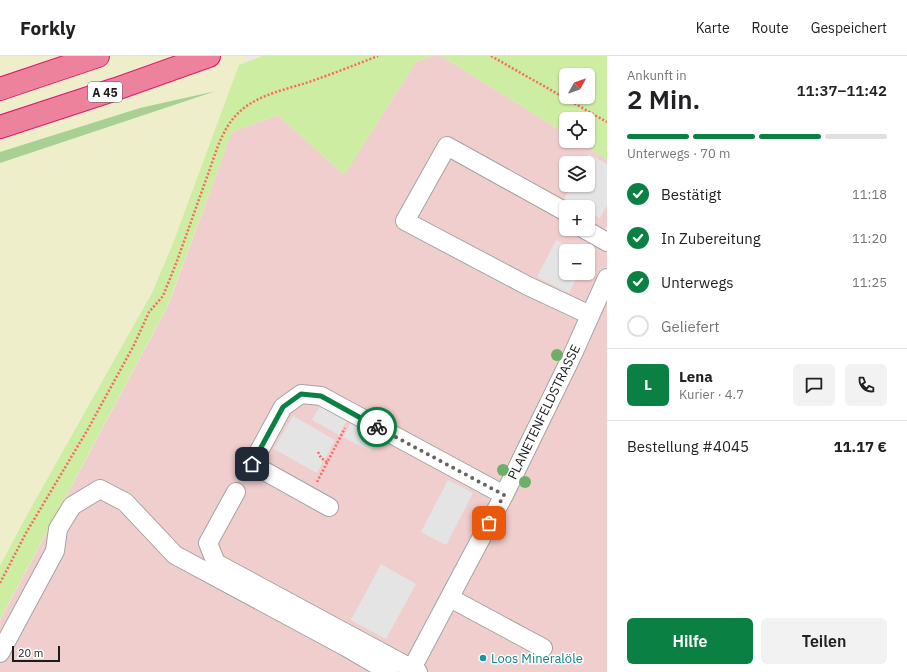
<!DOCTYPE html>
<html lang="de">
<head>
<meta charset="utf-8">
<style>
  :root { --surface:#fff; --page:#f2f2f2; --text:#202124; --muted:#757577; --line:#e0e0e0; --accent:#0b8043 }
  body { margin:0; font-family:"IBM Plex Sans",sans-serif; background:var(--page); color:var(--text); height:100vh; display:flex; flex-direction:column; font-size:15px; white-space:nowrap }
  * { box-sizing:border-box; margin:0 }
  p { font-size:13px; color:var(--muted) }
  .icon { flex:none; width:22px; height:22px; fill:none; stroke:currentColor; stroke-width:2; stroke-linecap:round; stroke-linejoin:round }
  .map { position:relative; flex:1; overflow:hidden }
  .drawer { display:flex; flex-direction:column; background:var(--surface); width:300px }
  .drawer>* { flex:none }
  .needle { width:26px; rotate:50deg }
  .fabs { position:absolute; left:559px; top:12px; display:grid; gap:8px }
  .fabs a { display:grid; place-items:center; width:36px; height:36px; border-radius:6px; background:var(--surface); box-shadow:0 1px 3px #0004; font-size:20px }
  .scale { position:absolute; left:12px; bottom:10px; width:48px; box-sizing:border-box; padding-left:4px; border:2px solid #1c1c1c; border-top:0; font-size:11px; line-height:14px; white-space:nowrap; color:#1c1c1c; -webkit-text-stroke:3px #fff; paint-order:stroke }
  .pin { position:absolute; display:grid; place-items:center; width:34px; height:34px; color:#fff; margin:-17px; border-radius:8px; box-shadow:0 2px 6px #0006 }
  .courier { position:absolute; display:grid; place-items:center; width:40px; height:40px; margin:-20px; border:3px solid #0b8043; border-radius:50%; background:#fff; color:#222; box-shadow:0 1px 5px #0007 }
  .headline em { font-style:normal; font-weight:600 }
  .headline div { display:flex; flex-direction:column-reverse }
  .headline { display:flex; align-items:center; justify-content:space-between; height:68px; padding:0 20px }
  h1 { font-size:26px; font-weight:600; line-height:30px }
  .bar { display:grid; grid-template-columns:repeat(4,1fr); gap:6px 4px; align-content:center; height:48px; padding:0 20px }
  .bar i { height:5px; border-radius:3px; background:var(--line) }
  .bar .on { background:var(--accent) }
  .bar p { grid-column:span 4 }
  .line { display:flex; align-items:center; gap:10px; padding:0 20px; border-top:1px solid var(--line) }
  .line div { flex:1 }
  .round { display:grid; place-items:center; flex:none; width:42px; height:42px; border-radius:6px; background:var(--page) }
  ol { padding:0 20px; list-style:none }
  li { display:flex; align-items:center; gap:12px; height:44px }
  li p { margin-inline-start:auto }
  li .icon { padding:4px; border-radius:50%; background:var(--accent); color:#fff; stroke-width:4 }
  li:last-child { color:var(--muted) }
  li i { width:22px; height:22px; border:2px solid var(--line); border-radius:50% }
  .cta { display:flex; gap:8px; margin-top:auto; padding:8px 20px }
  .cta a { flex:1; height:46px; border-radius:6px; background:var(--accent); color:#fff; font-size:16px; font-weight:600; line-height:46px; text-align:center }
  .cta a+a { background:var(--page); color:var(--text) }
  header { display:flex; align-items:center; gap:24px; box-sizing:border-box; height:56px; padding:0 20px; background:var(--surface); border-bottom:1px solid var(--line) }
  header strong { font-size:19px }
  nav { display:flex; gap:22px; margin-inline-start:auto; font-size:14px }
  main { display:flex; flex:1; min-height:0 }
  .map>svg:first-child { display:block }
</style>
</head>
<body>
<header>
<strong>Forkly</strong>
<nav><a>Karte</a><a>Route</a><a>Gespeichert</a></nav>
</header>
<main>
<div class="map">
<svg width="607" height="616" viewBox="0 0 607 616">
  <rect width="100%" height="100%" fill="#eee9e0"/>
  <path fill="#f1cece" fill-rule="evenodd" d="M432,0H441L566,78V85H577L607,104V169L604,176H607V616H0V564L168,250L232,76L278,59L344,119L416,6ZM566,107H588V129H566ZM566,151H588V173H566ZM566,195H588V217H566Z"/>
  <path fill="#eeefca" d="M0,0H247L227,43L172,190L151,237L26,460L0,510Z"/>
  <g fill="#cceda2" fill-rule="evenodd">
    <path d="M262,0H432L416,6L344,119L278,59L232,76L167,251L0,563V510L27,459L152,237L172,190L239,9Z"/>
    <path d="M441,0H607V104L577,85H588V63H566V78ZM566,19H588V41H566Z"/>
  </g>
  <path fill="#a8d092" d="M216,35L0,107V96L140,52Z"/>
  <g fill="#e4e4e4">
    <path d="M589,98L607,108V149L600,162L588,156V151H580L564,142L572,129H588V107H584Z"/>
    <path d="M556,184L569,191L566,195V217H579L569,237L537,221Z"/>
    <path d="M321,348L348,362L339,379L312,364Z"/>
    <path d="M293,360L335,384L317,417L274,393Z"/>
    <path d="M352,365L379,379L370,395L343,381Z"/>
    <path d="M448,424L473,437L446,489L421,476Z"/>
    <path d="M381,508L416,528L386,583L351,564Z"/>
  </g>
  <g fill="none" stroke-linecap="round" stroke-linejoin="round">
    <g stroke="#a3a3a3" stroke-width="20">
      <g id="minor">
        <path d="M566,156L447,90L405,165L528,230L590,259"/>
        <path d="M584,173L607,186"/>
        <path d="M236,436L208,487L216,507L418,616"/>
        <path d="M329,451L252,408L283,351L301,338L321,340L504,439"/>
        <path d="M450,542L543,592"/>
        <path d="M0,597L55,495L58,473L72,450L100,433L125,446L175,499L346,591L389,616"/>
        <path d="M410,616L504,439L572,300L607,222"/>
      </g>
    </g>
    <g stroke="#e1186a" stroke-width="24">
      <g id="highway">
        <path d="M0,33L98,0"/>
        <path d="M0,71L116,33L209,0"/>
      </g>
    </g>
    <g stroke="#ff6660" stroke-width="2.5" stroke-dasharray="2 2" stroke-linecap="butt">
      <path d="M491,0L607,66"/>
      <path d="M318,396L321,402L327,406"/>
      <path d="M317,426L345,372"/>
      <path d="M0,527L26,477L88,373L134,289L149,256L163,240L177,205L218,90C224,75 231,62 244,52C262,38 287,33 309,26C332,18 355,9 378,0"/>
    </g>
    <use href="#minor" stroke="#fff" stroke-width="18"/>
    <use href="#highway" stroke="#ec829c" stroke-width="22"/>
  </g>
  <g fill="#6daf68">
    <circle cx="557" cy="299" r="6"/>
    <circle cx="503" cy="414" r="6"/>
    <circle cx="525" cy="426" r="6"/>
  </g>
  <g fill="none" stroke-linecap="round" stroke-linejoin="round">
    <path stroke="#666461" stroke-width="4" stroke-dasharray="0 7.2" d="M377,371L504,439L489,467"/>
    <path stroke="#0b8043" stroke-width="5" d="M252,408L283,351L301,338L321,340L377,371"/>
  </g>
  <circle fill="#0f9aa8" stroke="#fff" stroke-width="1.5" cx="483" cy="602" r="4"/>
  <g text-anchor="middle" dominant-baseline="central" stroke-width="3" stroke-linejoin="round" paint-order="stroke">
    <rect fill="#fff" stroke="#606060" stroke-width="1" x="88" y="26" width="34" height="20" rx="3"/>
    <g font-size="12" font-weight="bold" fill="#1c1c1c">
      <text x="105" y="36">A 45</text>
    </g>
    <g font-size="13" fill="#1c1c1c" stroke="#fff">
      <text transform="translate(544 356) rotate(-64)">PLANETENFELDSTRASSE</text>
    </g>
    <g font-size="13" fill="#0d838f" stroke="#fff" text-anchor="start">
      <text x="491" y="602">Loos Mineralöle</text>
    </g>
  </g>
</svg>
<div class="fabs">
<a><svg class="needle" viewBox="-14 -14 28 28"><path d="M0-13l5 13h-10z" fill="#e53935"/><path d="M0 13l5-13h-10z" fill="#757577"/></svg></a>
<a><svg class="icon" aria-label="locate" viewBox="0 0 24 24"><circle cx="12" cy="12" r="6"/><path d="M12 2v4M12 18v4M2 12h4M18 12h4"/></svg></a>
<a><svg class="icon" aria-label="layers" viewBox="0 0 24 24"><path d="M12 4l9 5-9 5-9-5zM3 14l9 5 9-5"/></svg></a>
<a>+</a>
<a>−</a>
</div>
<div class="scale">20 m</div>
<div class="pin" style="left:489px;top:467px;background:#ea580c"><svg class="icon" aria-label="bag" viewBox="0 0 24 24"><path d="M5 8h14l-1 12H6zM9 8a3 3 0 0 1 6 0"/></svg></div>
<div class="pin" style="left:252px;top:408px;background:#1f2937"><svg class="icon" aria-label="home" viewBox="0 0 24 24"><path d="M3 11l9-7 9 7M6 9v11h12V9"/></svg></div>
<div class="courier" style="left:377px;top:371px"><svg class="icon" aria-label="bike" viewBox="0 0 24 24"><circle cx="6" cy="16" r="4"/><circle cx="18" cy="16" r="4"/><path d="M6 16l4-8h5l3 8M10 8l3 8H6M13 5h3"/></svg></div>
</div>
<section class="drawer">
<div class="headline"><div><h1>2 Min.</h1><p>Ankunft in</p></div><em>11:37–11:42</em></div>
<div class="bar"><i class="on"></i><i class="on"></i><i class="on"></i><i></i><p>Unterwegs · 70 m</p></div>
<ol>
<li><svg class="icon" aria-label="check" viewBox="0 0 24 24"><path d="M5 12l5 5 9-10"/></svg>Bestätigt<p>11:18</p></li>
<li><svg class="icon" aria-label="check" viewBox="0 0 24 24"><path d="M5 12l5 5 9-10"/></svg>In Zubereitung<p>11:20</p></li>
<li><svg class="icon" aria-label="check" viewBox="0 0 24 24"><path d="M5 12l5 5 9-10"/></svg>Unterwegs<p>11:25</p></li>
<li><i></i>Geliefert</li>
</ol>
<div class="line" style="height:72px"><b class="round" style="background:var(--accent);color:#fff">L</b><div><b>Lena</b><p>Kurier · 4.7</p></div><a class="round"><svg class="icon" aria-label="chat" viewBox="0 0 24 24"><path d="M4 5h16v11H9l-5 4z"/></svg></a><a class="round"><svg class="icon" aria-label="phone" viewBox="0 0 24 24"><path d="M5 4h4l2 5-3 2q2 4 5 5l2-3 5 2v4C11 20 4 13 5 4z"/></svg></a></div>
<div class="line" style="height:52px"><div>Bestellung #4045</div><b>11.17 €</b></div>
<div class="cta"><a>Hilfe</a><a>Teilen</a></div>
</section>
</main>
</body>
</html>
